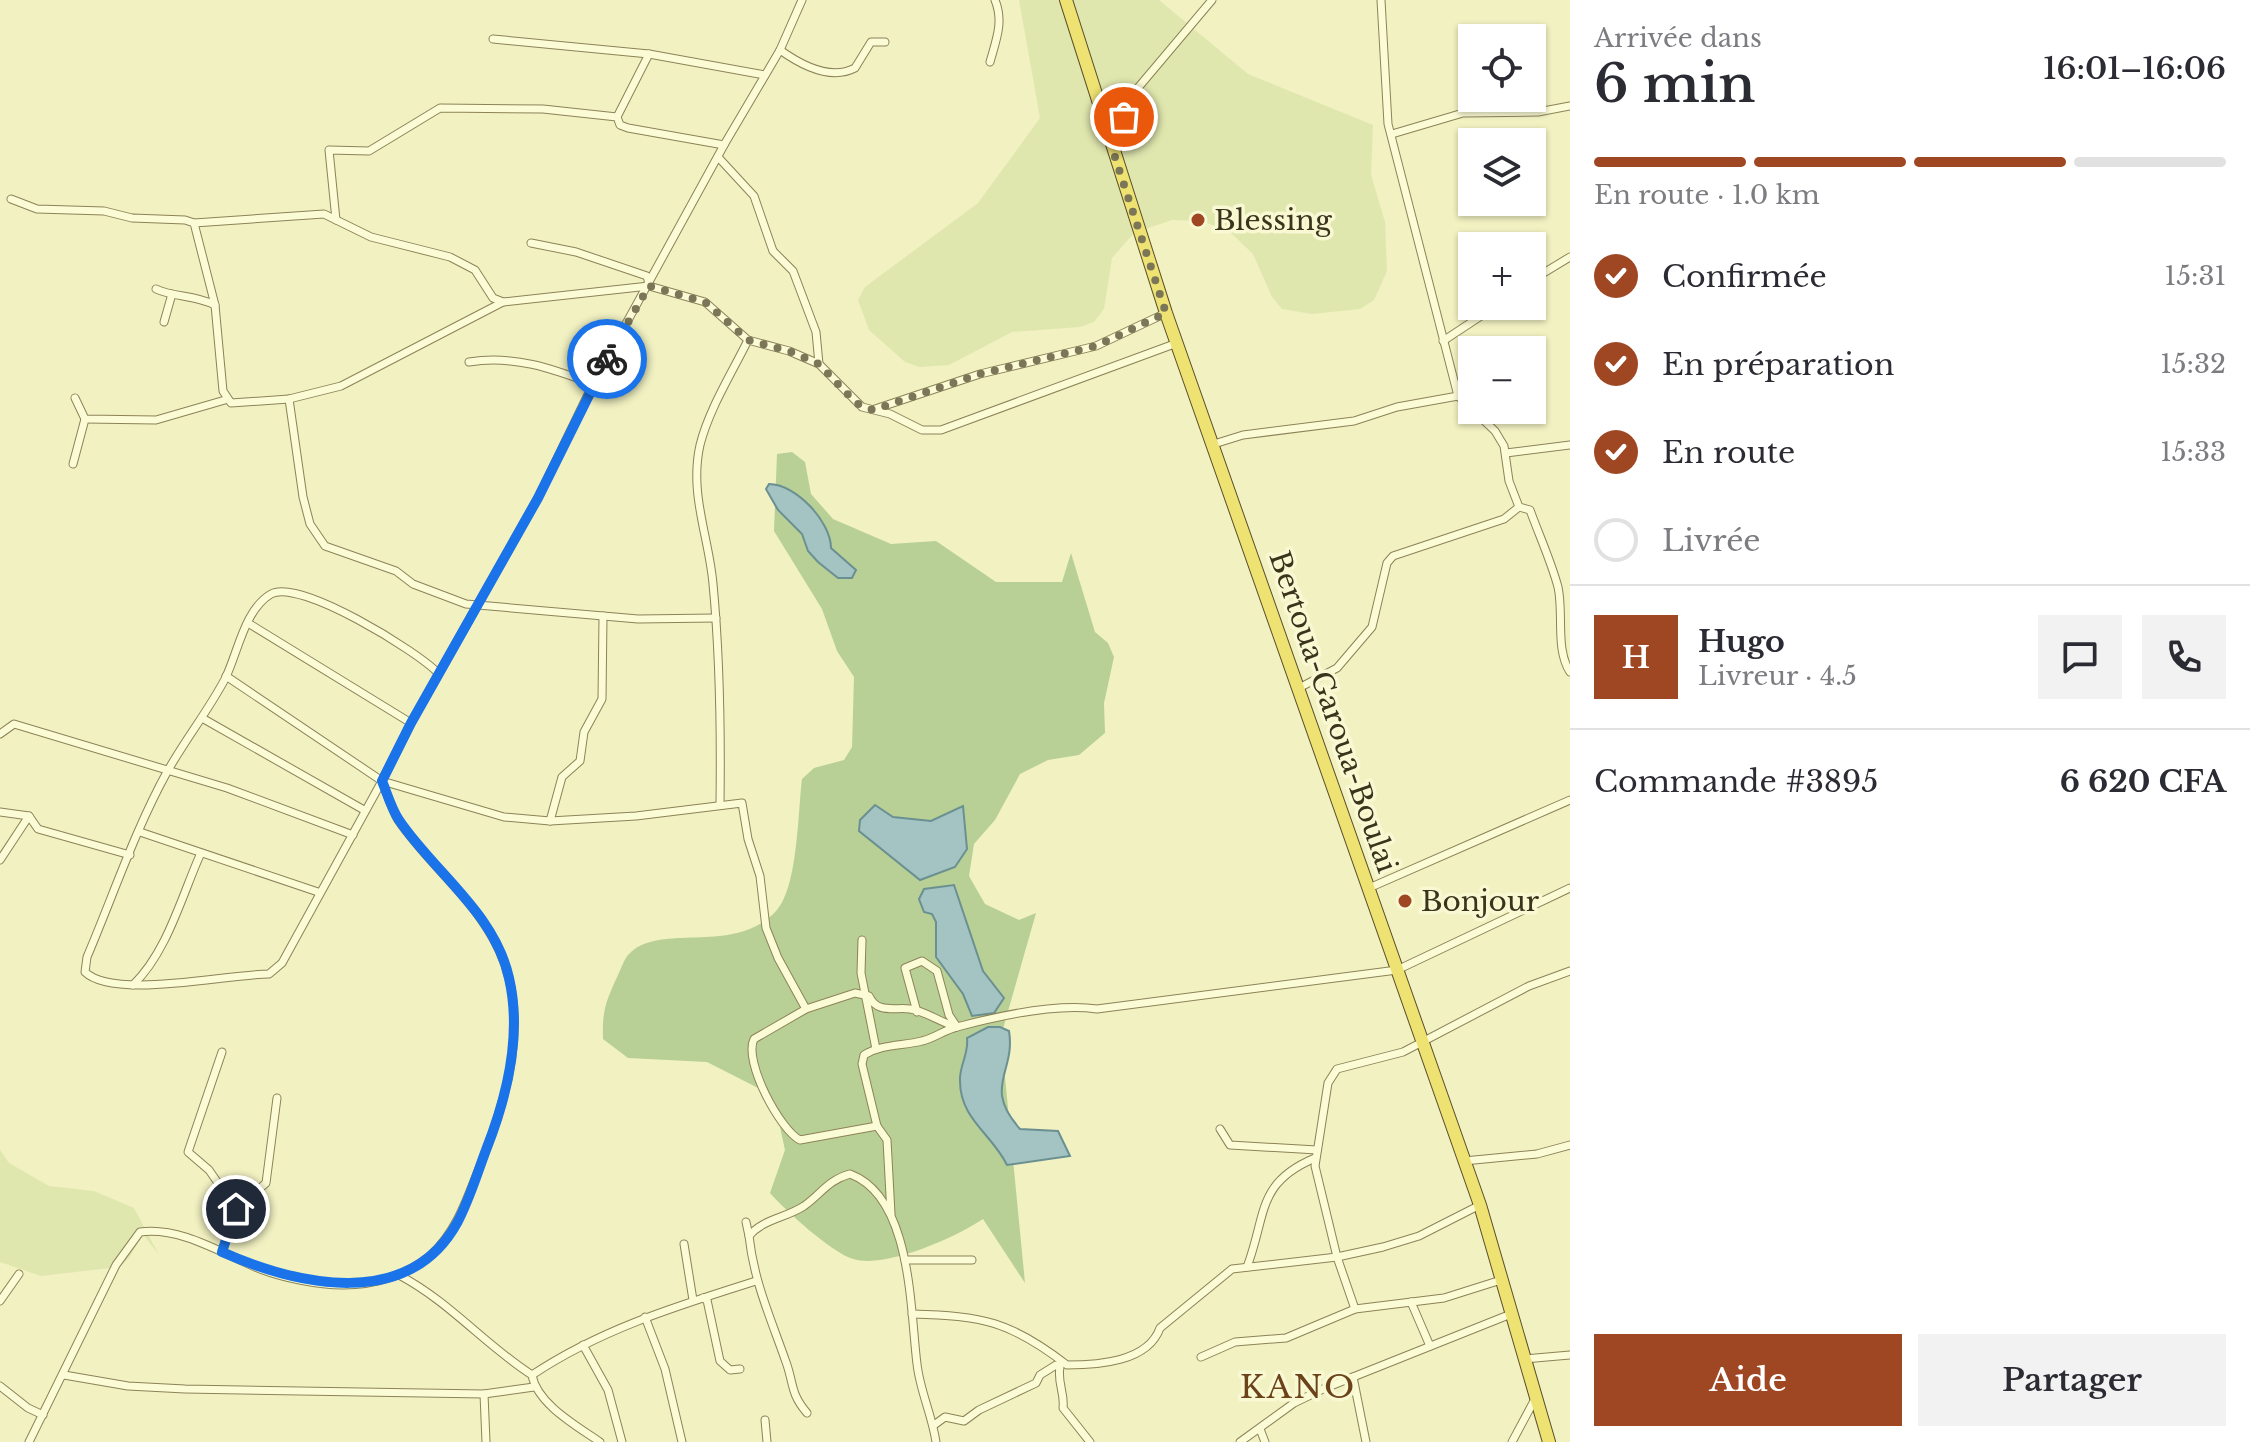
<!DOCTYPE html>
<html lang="fr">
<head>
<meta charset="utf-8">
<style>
  :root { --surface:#fff; --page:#f2f2f3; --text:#2b2b33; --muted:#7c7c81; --line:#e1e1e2; --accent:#9f4723 }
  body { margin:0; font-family:"Libre Baskerville",serif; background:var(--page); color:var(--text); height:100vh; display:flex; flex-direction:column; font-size:30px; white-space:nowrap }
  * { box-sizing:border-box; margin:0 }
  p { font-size:26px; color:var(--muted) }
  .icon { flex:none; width:44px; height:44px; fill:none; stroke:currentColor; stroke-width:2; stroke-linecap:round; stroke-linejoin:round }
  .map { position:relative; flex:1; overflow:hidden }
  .drawer { display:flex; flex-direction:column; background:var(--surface); width:680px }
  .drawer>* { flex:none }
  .controls { position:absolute; left:1458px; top:24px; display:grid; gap:16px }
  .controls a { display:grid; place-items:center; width:88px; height:88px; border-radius:0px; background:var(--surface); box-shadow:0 2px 6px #0004; font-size:40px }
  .pin { position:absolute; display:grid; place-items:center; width:68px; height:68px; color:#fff; margin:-34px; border:4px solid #fff; border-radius:50%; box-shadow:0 2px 8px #0007 }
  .courier { position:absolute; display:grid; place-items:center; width:80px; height:80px; margin:-40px; border:6px solid #1a73e8; border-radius:50%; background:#fff; color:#222; box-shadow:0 2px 10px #0007 }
  .overview em { font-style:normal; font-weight:600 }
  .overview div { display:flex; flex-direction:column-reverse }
  .overview { display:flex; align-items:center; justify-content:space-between; height:136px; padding:0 24px }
  h1 { font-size:52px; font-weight:600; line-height:60px }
  .bar { display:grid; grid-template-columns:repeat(4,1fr); gap:12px 8px; align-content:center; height:96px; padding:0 24px }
  .bar i { height:10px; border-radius:6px; background:var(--line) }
  .bar .current { background:var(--accent) }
  .bar p { grid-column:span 4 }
  .line { display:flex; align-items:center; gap:20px; padding:0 24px; border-top:2px solid var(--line) }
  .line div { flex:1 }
  .round { display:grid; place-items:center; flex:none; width:84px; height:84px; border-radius:0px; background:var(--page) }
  ol { padding:0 24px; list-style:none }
  li { display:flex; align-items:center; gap:24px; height:88px }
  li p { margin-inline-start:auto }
  li .icon { padding:8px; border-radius:50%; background:var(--accent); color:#fff; stroke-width:4 }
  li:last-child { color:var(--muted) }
  li i { width:44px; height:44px; border:4px solid var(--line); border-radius:50% }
  .action { display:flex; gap:16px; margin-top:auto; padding:16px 24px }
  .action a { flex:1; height:92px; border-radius:0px; background:var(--accent); color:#fff; font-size:32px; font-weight:600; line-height:92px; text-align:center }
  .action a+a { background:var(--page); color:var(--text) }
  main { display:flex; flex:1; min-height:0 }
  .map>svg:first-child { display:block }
</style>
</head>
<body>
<main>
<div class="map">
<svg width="1570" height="1442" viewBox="0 0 1570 1442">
  <rect width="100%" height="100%" fill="#f1f1c2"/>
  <g fill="#e0e7ae">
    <path d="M1019,0H1159L1248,74L1373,125L1371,175L1385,222L1387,271L1374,300L1360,309L1312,314L1282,309L1272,297L1253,254L1231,233L1203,221L1172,220L1134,233L1112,258L1104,309L1094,322L1080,327L1012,332L949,365L919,367L905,362L869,330L858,300L865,287L978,203L1040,118Z"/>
    <path d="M0,1150L9,1163L49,1186L94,1191L134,1208L159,1255L143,1234L129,1258L119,1267L41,1276L0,1262Z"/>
  </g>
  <path fill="#b8d095" d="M792,452L805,462L811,494L833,519L891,544L936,541L996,582H1062L1071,553L1095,632L1108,643L1114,657L1104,703L1105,733L1079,755L1048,760L1020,774L995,820L974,844L969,876L985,904L1019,920L1036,913L1001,1036L1025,1283L983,1219C956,1237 886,1269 853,1259C831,1252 786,1211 770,1193L785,1150L778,1118L762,1090L707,1062L628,1058L603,1039C602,1010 606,1001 618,975C621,969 624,959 629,954C661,921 735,957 777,910C798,886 798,811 802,779L814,768L844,760L852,747L854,677L837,651L822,609L774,531L777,454Z"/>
  <g fill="#a4c3c3" stroke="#6b9092" stroke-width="2">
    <path d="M769,484C796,484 831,522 831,548L856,570L852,578H838L818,562L808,551L802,534L778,510L766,489Z"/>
    <path d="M875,805L893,817L931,821L963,806L967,849L955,867L920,880L859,831L860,820Z"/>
    <path d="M954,885L983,971L1004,998L994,1013L972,1016L963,994L936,957V922L932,914L924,912L919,899L924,889Z"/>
    <path d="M988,1027H1000L1009,1031C1016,1073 982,1086 1020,1129L1058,1131L1070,1156L1007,1165C992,1134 960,1119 960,1081C959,1066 969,1054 967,1038Z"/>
  </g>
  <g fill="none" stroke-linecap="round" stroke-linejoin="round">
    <g stroke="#8c8358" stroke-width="9">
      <g id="minor">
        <path d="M493,39L649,54L765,75"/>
        <path d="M780,50C801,65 830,81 855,68L871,42H885"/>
        <path d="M990,62C996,40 1004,22 995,0"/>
        <path d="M617,117L649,54"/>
        <path d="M1392,134L1463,113L1538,112L1570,106"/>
        <path d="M1113,141L1137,89L1212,0"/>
        <path d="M718,157L754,196L773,251L793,271L816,332L819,364"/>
        <path d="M11,199L37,209L104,211L132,218L185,220L194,223L215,305L223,391L231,403L289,399L341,386L503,302L649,286L705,302L748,340L789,351L819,364L862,407L890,414L922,430H941L1177,343"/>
        <path d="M336,220L329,150L369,151L440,108L543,109L617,117L620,125L628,128L724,145"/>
        <path d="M194,223L324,214L371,237L450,257L475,270L493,298L503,302"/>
        <path d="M531,243L576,252L647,276L649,284"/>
        <path d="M1532,280L1570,257"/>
        <path d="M156,289C176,298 192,294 215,305"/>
        <path d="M164,322L172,294"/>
        <path d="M1443,341L1496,306"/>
        <path d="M469,362C514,355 551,368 593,384"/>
        <path d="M75,398L85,419L156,420L225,400"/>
        <path d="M289,399L303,497L310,524L325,546L396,571L413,584L466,604L638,619L716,618"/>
        <path d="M875,409L980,374L1096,346L1166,313"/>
        <path d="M1214,444L1243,435L1354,421L1397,407L1458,396"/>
        <path d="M1506,453L1570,445"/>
        <path d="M73,464L85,419"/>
        <path d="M1519,507L1530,510C1539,535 1551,561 1558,587C1564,614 1555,649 1570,672"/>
        <path d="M248,623L411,723"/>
        <path d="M226,676L382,781L504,817L550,821L636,816L742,803L748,839L760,876L766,928L778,958L806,1009L754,1039C743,1061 780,1130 800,1140L877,1126L862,1064L864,1055C882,1044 903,1046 922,1041C935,1038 944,1030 957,1027C998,1016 1056,1003 1097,1009L1397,970L1570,888"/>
        <path d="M1299,688L1337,668L1372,627L1387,563L1393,556L1504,519L1519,507L1509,481L1504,446L1495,431L1458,396L1388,124L1381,0"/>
        <path d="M202,718L364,810"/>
        <path d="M0,734L14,724L227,788L353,835"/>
        <path d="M382,781L282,963L269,974C227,974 114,1000 85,972L87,957C113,896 135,830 167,772C185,740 208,711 225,679C238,653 244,610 271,594C299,578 417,651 438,673"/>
        <path d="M720,804C721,731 720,657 713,584C709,537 689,494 700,445C709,409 732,373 748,340"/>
        <path d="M0,812L29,816L38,829L130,855"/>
        <path d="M550,821L562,777L580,761L584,732L602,699L603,616"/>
        <path d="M140,832L318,892"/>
        <path d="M0,860L29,816"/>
        <path d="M1369,888L1570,800"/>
        <path d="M862,940L861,973L876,1049"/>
        <path d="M133,985C167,952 181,898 200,855"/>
        <path d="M806,1009L855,993L869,996C877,1014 895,1007 910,1009C925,1011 940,1022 954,1026"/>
        <path d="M917,1012L905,968L922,961L937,971L949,1015L957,1027"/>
        <path d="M222,1052L188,1152L209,1170L236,1209L222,1252"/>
        <path d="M877,1126L887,1140L891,1214"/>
        <path d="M1220,1129L1230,1145L1317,1150"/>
        <path d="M1464,1161L1537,1154L1570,1145"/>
        <path d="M236,1209L266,1183L277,1098"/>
        <path d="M746,1222L749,1236"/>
        <path d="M684,1244L693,1300"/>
        <path d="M905,1260H972"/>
        <path d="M1247,1267C1267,1214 1256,1183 1315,1158"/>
        <path d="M399,1275C450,1302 485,1345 532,1375C537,1404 577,1426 600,1442"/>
        <path d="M703,1298L707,1300L720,1361L730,1370L740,1369"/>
        <path d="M0,1301L19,1274"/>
        <path d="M1411,1302L1430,1346"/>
        <path d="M1355,1309L1337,1257L1315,1166L1328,1083L1337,1069L1403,1052L1529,986L1570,971"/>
        <path d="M912,1314C983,1316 1010,1321 1067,1365C1098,1365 1148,1362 1160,1328L1232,1269L1337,1257L1383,1247L1419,1236L1480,1205"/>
        <path d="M645,1317L665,1369L682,1442"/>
        <path d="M583,1345L608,1390L622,1442"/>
        <path d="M1201,1357L1235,1342L1286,1338L1355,1309L1444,1298L1501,1280"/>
        <path d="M1524,1359L1570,1355"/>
        <path d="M64,1375L128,1386L185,1389L484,1394L534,1387"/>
        <path d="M532,1375C601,1329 677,1306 756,1281"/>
        <path d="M1353,1377L1366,1442"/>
        <path d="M0,1386L28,1408L43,1415"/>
        <path d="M484,1394L486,1442"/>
        <path d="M807,1413C790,1393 794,1384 786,1362C771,1319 754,1282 749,1236C763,1219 786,1218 804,1206C821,1194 828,1180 850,1174C912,1197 910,1309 917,1364C920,1391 932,1415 936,1442"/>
        <path d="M765,1420L767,1442"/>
        <path d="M934,1425L945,1417L964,1421L979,1410L1036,1383L1040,1375L1056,1365L1060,1367C1057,1383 1065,1393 1063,1408L1090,1442"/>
        <path d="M1260,1429L1265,1442"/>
        <path d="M29,1442L116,1265L140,1232C180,1226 223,1254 260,1269C284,1278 317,1285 343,1285C374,1285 409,1275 432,1254C455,1232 465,1204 476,1176C502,1112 529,1034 505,965C485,906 432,870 398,820C391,808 387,793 382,781L411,723L538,498L593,384L724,145L780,50L802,0"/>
        <path d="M1240,1442L1294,1403L1323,1389L1511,1314"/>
        <path d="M1512,1442L1535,1399"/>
      </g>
    </g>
    <g stroke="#5a4f2c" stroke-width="14">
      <path id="trunk" d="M1066,0L1166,313L1480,1205L1549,1442"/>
    </g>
    <use href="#minor" stroke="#fbfbd6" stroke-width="7"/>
    <use href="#trunk" stroke="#eee272" stroke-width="12"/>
  </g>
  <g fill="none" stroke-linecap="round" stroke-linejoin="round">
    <path stroke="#7b7657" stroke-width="8" stroke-dasharray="0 14.4" d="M607,359L649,286L705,302L748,340L789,351L819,364L856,403L873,410L980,374L1096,346L1166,313L1111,145L1124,117"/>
    <path stroke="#1a73e8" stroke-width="10" d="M236,1209L222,1252C297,1285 408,1311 457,1223C469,1201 477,1174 486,1150C507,1097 522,1034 509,978C495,913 434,872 399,820C391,808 387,793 382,781L411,723L538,498L607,359"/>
  </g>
  <g fill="#9f4723" stroke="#f8f8d2" stroke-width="3">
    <circle cx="1198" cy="220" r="8"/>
    <circle cx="1405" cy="901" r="8"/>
  </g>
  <g text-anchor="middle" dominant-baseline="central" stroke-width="7" stroke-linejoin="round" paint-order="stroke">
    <g font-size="28" fill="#3b341d" stroke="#f8f8d2" text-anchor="start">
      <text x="1214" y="220">Blessing</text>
      <text x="1421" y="901">Bonjour</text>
    </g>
    <g font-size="28" fill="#3b341d" stroke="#f8f8d2">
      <text transform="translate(1333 712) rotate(71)">Bertoua-Garoua-Boulai</text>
    </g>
    <g font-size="32" letter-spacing="2" fill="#6b4219" stroke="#f8f8d2">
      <text x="1298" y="1387">KANO</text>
    </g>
  </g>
</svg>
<div class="controls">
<a><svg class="icon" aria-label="locate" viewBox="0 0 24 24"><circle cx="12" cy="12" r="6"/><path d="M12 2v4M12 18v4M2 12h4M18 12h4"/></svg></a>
<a><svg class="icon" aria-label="layers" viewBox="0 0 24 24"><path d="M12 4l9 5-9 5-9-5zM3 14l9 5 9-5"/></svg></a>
<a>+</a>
<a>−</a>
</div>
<div class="pin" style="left:1124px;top:117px;background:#ea580c"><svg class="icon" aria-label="bag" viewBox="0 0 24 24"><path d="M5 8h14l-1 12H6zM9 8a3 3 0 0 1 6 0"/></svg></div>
<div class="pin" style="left:236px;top:1209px;background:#1f2937"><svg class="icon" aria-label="home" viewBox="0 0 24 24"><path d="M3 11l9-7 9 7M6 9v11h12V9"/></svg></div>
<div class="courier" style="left:607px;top:359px"><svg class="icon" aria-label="bike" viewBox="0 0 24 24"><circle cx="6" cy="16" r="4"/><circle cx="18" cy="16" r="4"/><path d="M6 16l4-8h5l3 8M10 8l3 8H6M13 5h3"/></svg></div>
</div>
<section class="drawer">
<div class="overview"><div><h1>6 min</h1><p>Arrivée dans</p></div><em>16:01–16:06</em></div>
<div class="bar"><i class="current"></i><i class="current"></i><i class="current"></i><i></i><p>En route · 1.0 km</p></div>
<ol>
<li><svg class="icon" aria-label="check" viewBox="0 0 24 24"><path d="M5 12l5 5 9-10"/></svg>Confirmée<p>15:31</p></li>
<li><svg class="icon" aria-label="check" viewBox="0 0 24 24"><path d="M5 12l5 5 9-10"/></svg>En préparation<p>15:32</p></li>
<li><svg class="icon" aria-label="check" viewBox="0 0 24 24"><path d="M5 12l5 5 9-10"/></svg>En route<p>15:33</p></li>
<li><i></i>Livrée</li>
</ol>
<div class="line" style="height:144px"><b class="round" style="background:var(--accent);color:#fff">H</b><div><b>Hugo</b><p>Livreur · 4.5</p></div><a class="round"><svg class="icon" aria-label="chat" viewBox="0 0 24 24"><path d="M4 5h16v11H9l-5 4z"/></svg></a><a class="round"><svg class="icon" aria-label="phone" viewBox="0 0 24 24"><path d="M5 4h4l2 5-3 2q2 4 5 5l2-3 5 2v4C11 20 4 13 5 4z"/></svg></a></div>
<div class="line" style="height:104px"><div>Commande #3895</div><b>6 620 CFA</b></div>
<div class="action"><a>Aide</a><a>Partager</a></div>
</section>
</main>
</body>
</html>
